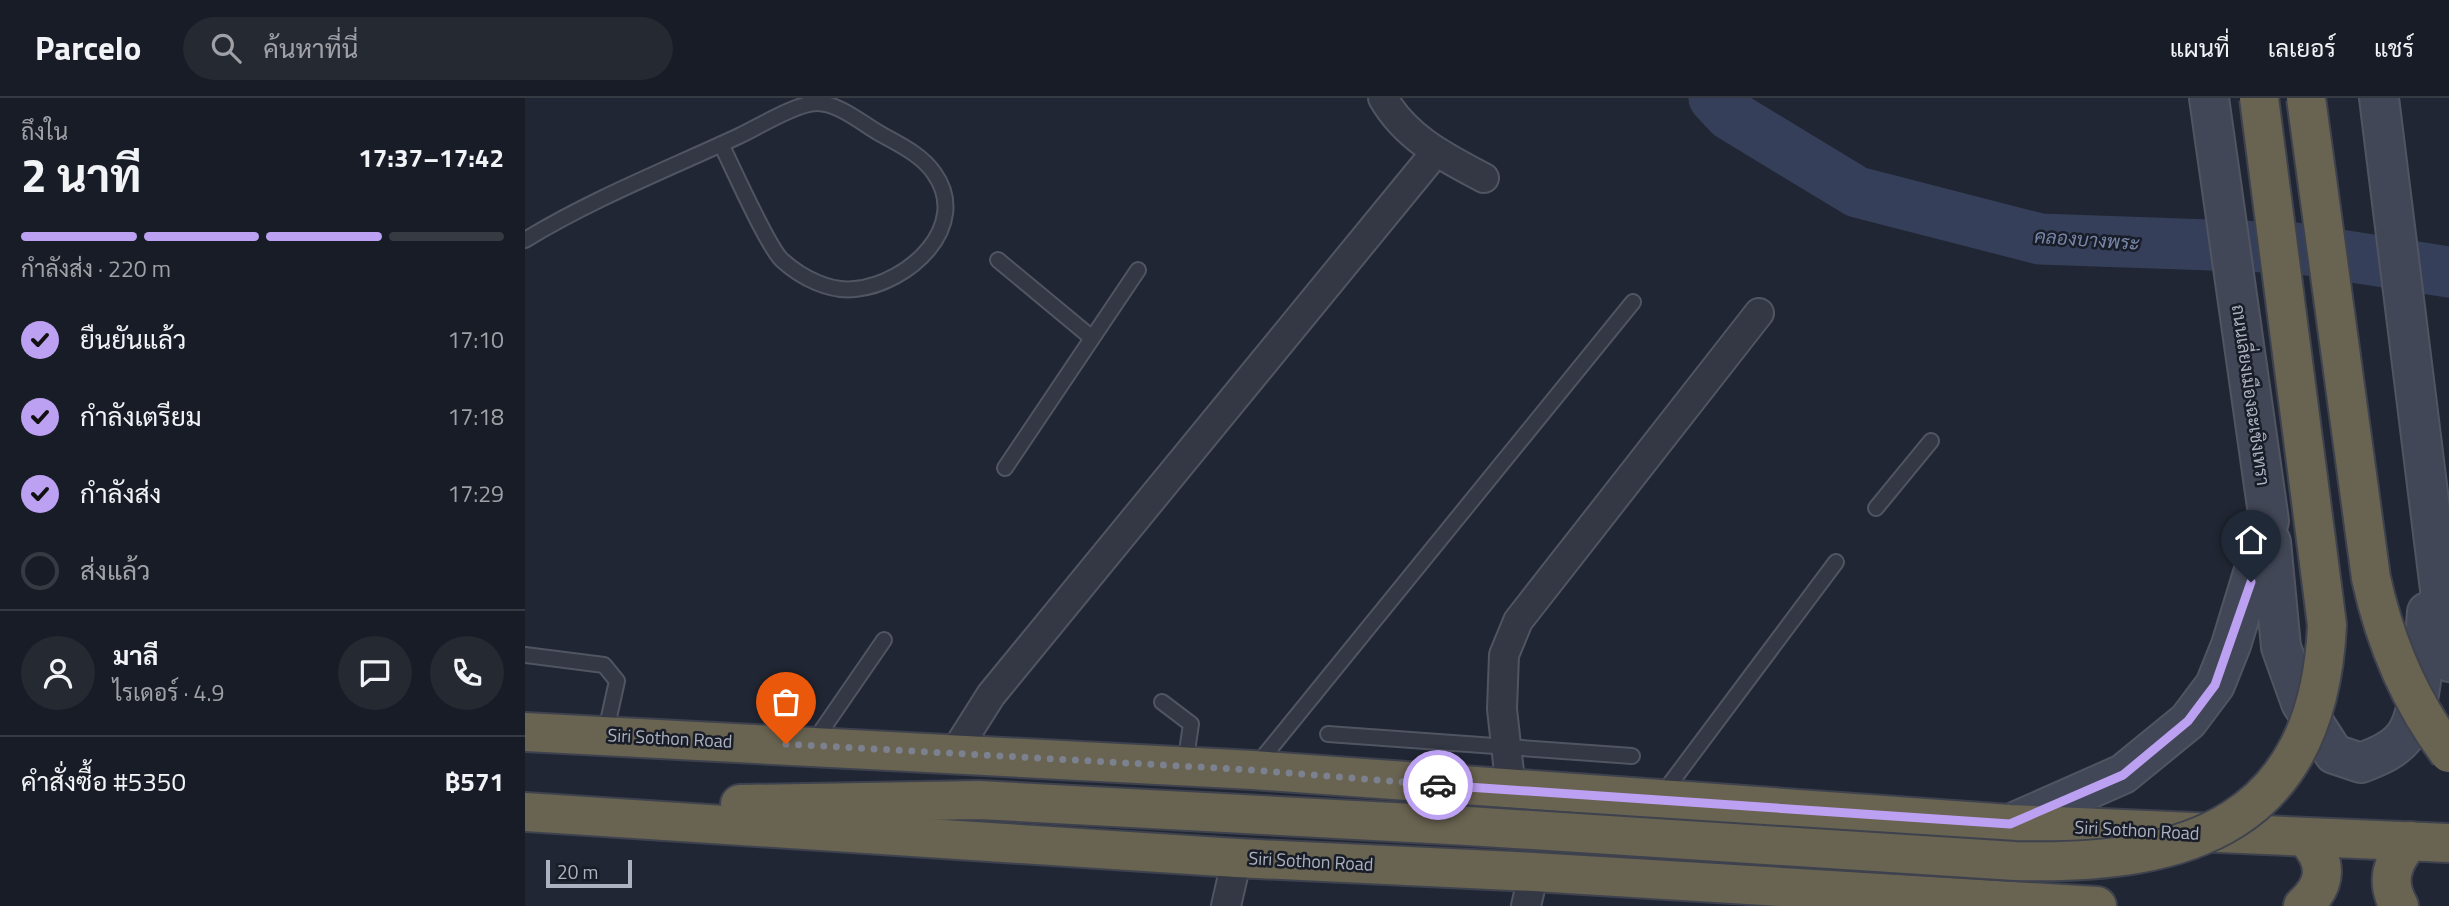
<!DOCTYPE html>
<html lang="th">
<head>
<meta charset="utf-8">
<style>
  :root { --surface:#181c26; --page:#252932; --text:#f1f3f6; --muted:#9fa1a7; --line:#363a43; --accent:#bca0f2 }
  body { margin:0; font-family:"Titillium Web",Sarabun,sans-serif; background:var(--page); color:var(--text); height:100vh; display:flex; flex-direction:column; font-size:26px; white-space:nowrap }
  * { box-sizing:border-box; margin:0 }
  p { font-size:23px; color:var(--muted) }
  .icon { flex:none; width:38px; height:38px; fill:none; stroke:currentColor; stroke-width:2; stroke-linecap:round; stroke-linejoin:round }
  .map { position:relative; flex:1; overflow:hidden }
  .drawer { display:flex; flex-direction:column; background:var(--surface); width:525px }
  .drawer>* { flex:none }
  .scale { position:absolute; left:21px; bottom:18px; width:86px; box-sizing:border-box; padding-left:7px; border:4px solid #adb2c1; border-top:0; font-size:19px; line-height:24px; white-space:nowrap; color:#adb2c1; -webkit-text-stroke:5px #191d28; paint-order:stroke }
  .pin { position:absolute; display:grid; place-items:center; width:60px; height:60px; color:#fff; margin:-72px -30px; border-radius:50% 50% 50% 0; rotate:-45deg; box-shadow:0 0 7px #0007 }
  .pin .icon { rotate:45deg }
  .courier { position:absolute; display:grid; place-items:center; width:70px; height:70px; margin:-35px; border:5px solid #bca0f2; border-radius:50%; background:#fff; color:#222; box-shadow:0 2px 9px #0007 }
  .headline em { font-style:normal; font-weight:700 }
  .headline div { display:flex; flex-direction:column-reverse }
  .headline { display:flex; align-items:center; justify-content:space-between; height:119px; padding:0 21px }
  h1 { font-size:46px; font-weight:700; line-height:52px }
  .bar { display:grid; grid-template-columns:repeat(4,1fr); gap:10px 7px; align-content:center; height:84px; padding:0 21px }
  .bar i { height:9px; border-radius:5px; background:var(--line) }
  .bar .selected { background:var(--accent) }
  .bar p { grid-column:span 4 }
  .line { display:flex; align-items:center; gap:18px; padding:0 21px; border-top:2px solid var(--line) }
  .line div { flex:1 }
  .round { display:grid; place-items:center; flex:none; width:74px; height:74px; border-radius:37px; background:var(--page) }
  ol { padding:0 21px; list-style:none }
  li { display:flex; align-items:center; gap:21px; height:77px }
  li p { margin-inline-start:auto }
  li .icon { padding:7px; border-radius:50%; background:var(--accent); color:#111; stroke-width:4 }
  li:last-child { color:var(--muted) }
  li i { width:38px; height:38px; border:4px solid var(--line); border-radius:50% }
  header { display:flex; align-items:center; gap:42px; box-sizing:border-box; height:98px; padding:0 35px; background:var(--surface); border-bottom:2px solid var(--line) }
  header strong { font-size:33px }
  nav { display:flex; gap:38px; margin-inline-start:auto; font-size:24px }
  .search { width:490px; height:63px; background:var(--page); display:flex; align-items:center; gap:18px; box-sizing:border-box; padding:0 24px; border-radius:38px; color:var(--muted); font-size:26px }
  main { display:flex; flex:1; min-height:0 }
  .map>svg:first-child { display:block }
</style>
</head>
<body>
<header>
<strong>Parcelo</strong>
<div class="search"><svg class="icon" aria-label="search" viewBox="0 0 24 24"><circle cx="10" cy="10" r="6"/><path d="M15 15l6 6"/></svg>ค้นหาที่นี่</div>
<nav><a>แผนที่</a><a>เลเยอร์</a><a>แชร์</a></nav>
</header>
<main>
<section class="drawer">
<div class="headline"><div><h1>2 นาที</h1><p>ถึงใน</p></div><em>17:37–17:42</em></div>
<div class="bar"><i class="selected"></i><i class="selected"></i><i class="selected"></i><i></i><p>กำลังส่ง · 220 m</p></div>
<ol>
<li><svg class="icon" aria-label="check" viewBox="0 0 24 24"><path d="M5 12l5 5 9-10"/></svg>ยืนยันแล้ว<p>17:10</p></li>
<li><svg class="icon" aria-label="check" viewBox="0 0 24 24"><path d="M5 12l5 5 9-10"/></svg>กำลังเตรียม<p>17:18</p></li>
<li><svg class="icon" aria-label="check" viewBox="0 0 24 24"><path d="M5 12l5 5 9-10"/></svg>กำลังส่ง<p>17:29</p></li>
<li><i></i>ส่งแล้ว</li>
</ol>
<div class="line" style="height:126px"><a class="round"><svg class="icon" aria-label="person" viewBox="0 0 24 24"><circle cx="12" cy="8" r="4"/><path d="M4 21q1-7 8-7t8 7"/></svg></a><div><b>มาลี</b><p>ไรเดอร์ · 4.9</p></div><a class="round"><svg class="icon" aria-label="chat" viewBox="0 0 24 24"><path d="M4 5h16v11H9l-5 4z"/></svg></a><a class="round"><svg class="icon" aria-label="phone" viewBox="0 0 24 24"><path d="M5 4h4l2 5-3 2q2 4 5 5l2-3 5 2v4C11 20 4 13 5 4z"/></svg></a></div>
<div class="line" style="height:91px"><div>คำสั่งซื้อ #5350</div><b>฿571</b></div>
</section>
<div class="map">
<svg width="1924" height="808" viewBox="0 0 1924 808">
  <rect width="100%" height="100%" fill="#202633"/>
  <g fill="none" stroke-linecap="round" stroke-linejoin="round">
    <path stroke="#353f59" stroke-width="51" d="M1189,0L1205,17L1332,94L1515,141L1770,150L1924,174"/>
    <g stroke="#515562" stroke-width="18">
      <g id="lane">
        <path d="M0,142C67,101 143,71 214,38C233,29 272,5 292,5C313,5 337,25 354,35C373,46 396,56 409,75C447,128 383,186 330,191C305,194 277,180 258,163C244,152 207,68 196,46"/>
        <path d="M473,162L567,240"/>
        <path d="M480,370L613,172"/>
        <path d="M1351,410L1406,343"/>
        <path d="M0,557L79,567L92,583L80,637"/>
        <path d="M637,604L666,626L660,667"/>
        <path d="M803,636L1107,658"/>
        <path d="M288,645L359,542"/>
        <path d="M731,668L1108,204"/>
        <path d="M1136,698L1311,464"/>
      </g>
    </g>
    <g stroke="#515562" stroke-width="32">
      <g id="street">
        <path d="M858,0C881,40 919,59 959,80"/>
        <path d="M430,654L466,597L910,55"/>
        <path d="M986,692L977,611L979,557L993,523L1234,215"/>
        <path d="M701,808L712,760"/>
        <path d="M1001,808L1009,774"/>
      </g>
    </g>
    <g stroke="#515562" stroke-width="42">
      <g id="secondary">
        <path d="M1854,0L1924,564"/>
        <path d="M1746,444L1756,549L1776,605L1809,656L1836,665C1851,659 1868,653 1879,639C1898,614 1899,546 1902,514"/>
        <path d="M1485,726L1598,676L1663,623L1690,587L1706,547L1744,423L1684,0"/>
      </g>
    </g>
    <g stroke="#3e424e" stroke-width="42">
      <g id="highway">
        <path d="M0,634L728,672L1485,726L1924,745"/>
        <path d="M215,706L454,702L943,728"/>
        <path d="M0,714L712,760L1009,774L1572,808"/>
        <path d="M1778,808C1803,786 1803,763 1780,739"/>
        <path d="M1874,808C1860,783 1867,764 1885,743"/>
      </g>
    </g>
    <use href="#lane" stroke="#333844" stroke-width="14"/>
    <use href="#street" stroke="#333844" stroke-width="28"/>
    <use href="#secondary" stroke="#424757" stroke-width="38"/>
    <use href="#highway" stroke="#696351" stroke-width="38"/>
    <g stroke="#3e424e" stroke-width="42" stroke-linecap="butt">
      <g id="highway-bridge">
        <path d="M1781,0L1846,480C1860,544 1884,602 1924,655"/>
        <path d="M943,728L1490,763C1665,768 1793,725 1802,527L1734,0"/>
      </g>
    </g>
    <use href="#highway-bridge" stroke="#696351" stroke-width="38"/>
  </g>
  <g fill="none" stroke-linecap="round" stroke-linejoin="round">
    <path stroke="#7c818f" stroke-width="7" stroke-dasharray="0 12.6" d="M261,646L728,672L913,687"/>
    <path stroke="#bca0f2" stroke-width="9" d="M913,687L1485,726L1598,677L1663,623L1690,587L1726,484"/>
  </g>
  <g text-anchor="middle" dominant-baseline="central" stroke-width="5" stroke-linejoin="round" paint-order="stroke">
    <g font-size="18" fill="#adb2c1" stroke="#191d28">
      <text transform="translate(1726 297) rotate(82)">ถนนเลี่ยงเมืองฉะเชิงเทรา</text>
      <text transform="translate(145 640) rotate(3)">Siri Sothon Road</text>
      <text transform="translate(1612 732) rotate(3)">Siri Sothon Road</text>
      <text transform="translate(786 763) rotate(3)">Siri Sothon Road</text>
    </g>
    <g font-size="19" font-style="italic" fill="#7786a8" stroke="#191d28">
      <text transform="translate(1562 141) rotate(4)">คลองบางพระ</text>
    </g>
  </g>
</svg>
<div class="scale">20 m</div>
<div class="pin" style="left:261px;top:646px;background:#ea580c"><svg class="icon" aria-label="bag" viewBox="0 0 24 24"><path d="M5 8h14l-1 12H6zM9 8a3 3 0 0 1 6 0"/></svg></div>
<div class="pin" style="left:1726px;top:484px;background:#1f2937"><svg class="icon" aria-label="home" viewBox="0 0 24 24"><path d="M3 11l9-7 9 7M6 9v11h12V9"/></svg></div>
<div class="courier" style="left:913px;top:687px"><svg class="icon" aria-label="car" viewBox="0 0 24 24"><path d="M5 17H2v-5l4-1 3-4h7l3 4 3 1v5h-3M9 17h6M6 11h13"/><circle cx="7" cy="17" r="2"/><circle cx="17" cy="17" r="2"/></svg></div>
</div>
</main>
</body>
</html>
